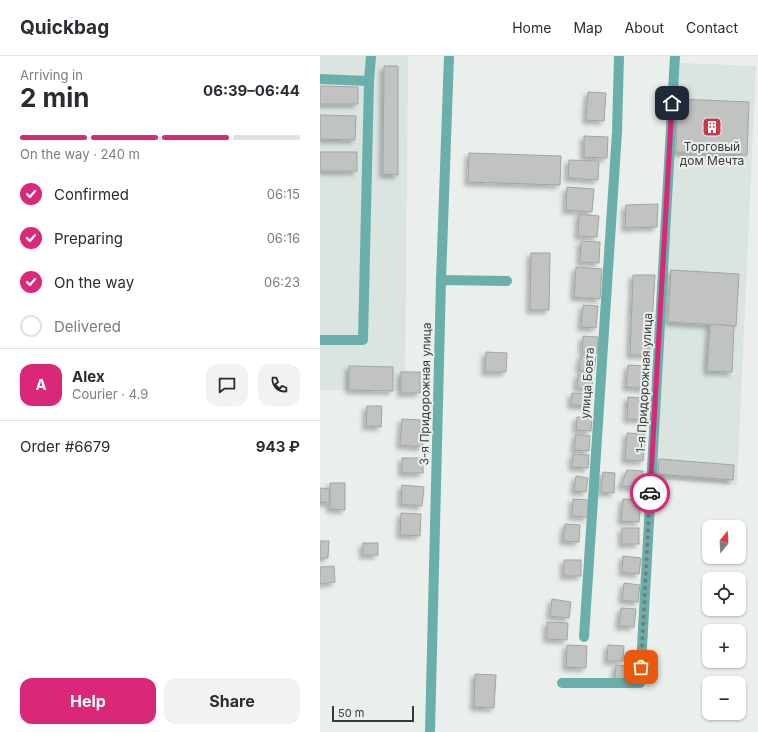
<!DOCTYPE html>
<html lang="en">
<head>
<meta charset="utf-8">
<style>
  :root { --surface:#fff; --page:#f2f2f3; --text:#2b2b33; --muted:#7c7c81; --line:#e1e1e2; --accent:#db2777 }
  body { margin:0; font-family:Inter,sans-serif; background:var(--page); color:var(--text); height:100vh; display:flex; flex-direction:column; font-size:15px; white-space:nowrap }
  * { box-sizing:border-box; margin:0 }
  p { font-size:13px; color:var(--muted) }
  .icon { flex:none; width:22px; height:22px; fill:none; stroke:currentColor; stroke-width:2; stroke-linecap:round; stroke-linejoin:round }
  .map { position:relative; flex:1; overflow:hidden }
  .details { display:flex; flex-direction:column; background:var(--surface); width:320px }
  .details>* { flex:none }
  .needle { width:26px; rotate:18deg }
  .controls { position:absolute; left:382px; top:464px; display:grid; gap:8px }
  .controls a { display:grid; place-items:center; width:44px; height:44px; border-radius:8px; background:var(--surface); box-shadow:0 1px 3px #0004; font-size:20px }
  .scale { position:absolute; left:12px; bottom:10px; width:82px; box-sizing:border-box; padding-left:4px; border:2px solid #393b3a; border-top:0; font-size:11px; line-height:14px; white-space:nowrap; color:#393b3a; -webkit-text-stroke:3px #eaefec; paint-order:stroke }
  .pin { position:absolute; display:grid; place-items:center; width:34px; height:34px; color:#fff; margin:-17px; border-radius:8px; box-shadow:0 2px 6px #0006 }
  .courier { position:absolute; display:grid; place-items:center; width:40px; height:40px; margin:-20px; border:3px solid #db2777; border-radius:50%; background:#fff; color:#222; box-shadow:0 1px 5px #0007 }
  .headline em { font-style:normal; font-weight:700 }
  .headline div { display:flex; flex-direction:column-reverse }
  .headline { display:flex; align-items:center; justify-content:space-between; height:68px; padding:0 20px }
  h1 { font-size:26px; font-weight:700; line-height:30px }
  .bar { display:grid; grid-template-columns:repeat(4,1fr); gap:6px 4px; align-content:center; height:48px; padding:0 20px }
  .bar i { height:5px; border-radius:3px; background:var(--line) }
  .bar .on { background:var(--accent) }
  .bar p { grid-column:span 4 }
  .line { display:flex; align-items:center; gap:10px; padding:0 20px; border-top:1px solid var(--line) }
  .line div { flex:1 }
  .round { display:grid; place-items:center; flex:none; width:42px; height:42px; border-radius:12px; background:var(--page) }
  ol { padding:0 20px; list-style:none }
  li { display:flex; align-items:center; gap:12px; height:44px }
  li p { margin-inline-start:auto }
  li .icon { padding:4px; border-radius:50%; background:var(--accent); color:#fff; stroke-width:4 }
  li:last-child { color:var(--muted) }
  li i { width:22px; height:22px; border:2px solid var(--line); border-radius:50% }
  .cta { display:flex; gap:8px; margin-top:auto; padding:8px 20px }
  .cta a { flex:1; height:46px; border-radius:12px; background:var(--accent); color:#fff; font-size:16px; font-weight:700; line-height:46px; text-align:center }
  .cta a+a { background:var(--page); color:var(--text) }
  header { display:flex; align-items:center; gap:24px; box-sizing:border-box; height:56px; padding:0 20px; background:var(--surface); border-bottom:1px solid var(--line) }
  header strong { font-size:19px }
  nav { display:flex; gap:22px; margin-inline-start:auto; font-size:14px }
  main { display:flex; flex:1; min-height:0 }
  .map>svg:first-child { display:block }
</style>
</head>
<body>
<header>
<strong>Quickbag</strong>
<nav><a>Home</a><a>Map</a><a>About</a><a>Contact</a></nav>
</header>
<main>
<section class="details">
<div class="headline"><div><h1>2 min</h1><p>Arriving in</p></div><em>06:39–06:44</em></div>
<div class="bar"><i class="on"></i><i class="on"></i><i class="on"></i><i></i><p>On the way · 240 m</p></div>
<ol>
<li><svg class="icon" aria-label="check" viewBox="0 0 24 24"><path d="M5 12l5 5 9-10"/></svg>Confirmed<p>06:15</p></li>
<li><svg class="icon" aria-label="check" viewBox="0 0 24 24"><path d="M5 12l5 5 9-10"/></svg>Preparing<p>06:16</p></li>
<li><svg class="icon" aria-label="check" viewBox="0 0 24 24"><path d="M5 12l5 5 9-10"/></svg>On the way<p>06:23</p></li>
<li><i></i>Delivered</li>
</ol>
<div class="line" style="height:72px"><b class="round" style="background:var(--accent);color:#fff">A</b><div><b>Alex</b><p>Courier · 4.9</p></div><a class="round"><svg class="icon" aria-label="chat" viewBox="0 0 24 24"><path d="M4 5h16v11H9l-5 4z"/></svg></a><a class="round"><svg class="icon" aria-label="phone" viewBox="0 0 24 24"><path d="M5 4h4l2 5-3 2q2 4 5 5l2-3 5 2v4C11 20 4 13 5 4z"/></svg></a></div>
<div class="line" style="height:52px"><div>Order #6679</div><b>943 ₽</b></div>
<div class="cta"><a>Help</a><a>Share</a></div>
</section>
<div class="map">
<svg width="438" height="676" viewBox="0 0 438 676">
  <defs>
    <filter id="shadow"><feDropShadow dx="-3.5" dy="3.5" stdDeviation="2" flood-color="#0004"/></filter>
  </defs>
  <rect width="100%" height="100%" fill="#eaefec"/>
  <g fill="#d9e5de">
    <path d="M0,0H88L85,335L0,334Z"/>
    <path d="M360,7L436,10L417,429L336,423Z"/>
  </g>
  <g fill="#c1c3c0" stroke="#a3a5a2" filter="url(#shadow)">
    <path d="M64,10H78V119L63,118Z"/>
    <path d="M0,30L38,31V48H0Z"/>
    <path d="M268,36L286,37L284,65L266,64Z"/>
    <path d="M358,43L429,46L427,99L356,96Z"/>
    <path d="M0,59L36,60L35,84L0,83Z"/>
    <path d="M264,80L288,81L287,102L264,101Z"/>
    <rect x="0" y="96" width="37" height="19"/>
    <path d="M149,97L241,100L240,129L148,126Z"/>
    <path d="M249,104L279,105L278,124L248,122Z"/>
    <path d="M247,131L274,133L272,156L246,154Z"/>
    <path d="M338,148L337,171L305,172L306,149Z"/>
    <path d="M259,158L279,160L277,181L258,180Z"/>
    <path d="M261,185L280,186L279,207L260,206Z"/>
    <path d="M211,197H230L229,254H210Z"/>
    <path d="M256,211L282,213L280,243L254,241Z"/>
    <path d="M351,214L419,218L416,270L348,266Z"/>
    <path d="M313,219H335L330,299H310Z"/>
    <path d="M263,249L278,250L276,272L261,271Z"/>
    <path d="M390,268L414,270L412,316L387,315Z"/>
    <path d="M263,280L278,281L277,298L262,296Z"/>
    <path d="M166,296L187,297L186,316H165Z"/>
    <path d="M261,299L276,301L274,315L259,314Z"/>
    <path d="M308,309L328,310L327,333L306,331Z"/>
    <path d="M29,310L73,311V335L29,334Z"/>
    <rect x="81" y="316" width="19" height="21"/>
    <path d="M258,318L273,319L272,333L257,332Z"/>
    <path d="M252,337L270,338L269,350L251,349Z"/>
    <path d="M308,341L327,342L326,364L307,363Z"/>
    <path d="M47,350H62L61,371L46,370Z"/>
    <path d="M257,361L272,362L271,375L256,374Z"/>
    <path d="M82,363L104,364L102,391L80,389Z"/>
    <path d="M307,377L325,378L323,405L305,404Z"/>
    <path d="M256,378L270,380L269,395L254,394Z"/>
    <path d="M253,398L269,399L268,412L252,411Z"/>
    <rect x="82" y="402" width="21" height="15"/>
    <path d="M339,403L414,409L413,424L338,418Z"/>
    <path d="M307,414L323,415L322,432L301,430Z"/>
    <path d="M283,416L295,417L294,437L281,436Z"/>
    <path d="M256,420L268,422L266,436L254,435Z"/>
    <path d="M10,427H25V454L10,453Z"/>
    <path d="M82,429L104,431L102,450L81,448Z"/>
    <path d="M0,432L10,433L9,447L0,446Z"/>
    <path d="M253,443L269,444L268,461L252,460Z"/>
    <path d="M303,443L321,444L319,466L301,465Z"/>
    <path d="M81,457L101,458L100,480L80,479Z"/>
    <path d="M245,468L260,469L259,486L243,485Z"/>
    <rect x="302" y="472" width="17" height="16"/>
    <path d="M0,485H9L8,502H0Z"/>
    <rect x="43" y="487" width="15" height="12"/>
    <path d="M303,500L321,502L319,518L302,516Z"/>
    <rect x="244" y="504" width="17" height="16"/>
    <path d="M14,510L15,526L0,528V511Z"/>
    <path d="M304,527L320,529L318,546L302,544Z"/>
    <path d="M232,543L251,546L249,562L230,560Z"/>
    <path d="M301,552L316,553L314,571L299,570Z"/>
    <path d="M227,566L248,567L247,584L227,583Z"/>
    <path d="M247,589L267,590L266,612L246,611Z"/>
    <path d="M288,589L304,590L303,605H287Z"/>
    <path d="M296,609L312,610L311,623H295Z"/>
    <path d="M155,618L176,619L174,652L154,651Z"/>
  </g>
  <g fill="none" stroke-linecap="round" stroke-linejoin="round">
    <g stroke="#6aafa9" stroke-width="10">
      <path d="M0,23L49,25L51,0"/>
      <path d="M121,224L187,225"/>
      <path d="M0,284H43L49,25"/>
      <path d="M264,581L297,76L299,0"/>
      <path d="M242,627H320L355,0"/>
      <path d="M110,676L121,224L129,0"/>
    </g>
  </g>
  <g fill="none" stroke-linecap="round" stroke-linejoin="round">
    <path stroke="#777a78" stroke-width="4" stroke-dasharray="0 7.2" d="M321,611L330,437"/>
    <path stroke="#db2777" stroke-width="5" d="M330,437L352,47"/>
  </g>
  <defs>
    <g id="building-square" transform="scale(1)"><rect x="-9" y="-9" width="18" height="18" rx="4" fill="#c73747" stroke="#eaefec"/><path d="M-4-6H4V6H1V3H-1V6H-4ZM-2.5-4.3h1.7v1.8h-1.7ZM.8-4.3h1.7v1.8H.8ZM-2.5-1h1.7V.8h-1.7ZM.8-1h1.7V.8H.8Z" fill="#fff"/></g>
  </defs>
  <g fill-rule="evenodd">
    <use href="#building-square" x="392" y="71"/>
  </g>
  <g text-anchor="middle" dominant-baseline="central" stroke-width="4" stroke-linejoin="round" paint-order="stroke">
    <g font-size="12" fill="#393b3a" stroke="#eaefec">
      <text x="392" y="90">Торговый<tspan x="392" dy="14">дом Мечта</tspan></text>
    </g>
    <g font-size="12" fill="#393b3a" stroke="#eaefec">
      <text transform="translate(267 327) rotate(-86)">улица Бовта</text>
      <text transform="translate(324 327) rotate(-87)">1-я Придорожная улица</text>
      <text transform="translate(105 338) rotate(-89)">3-я Придорожная улица</text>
    </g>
  </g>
</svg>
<div class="controls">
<a><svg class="needle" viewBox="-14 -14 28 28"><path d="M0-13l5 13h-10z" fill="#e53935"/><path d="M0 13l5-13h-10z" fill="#7c7c81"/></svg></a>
<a><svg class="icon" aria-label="locate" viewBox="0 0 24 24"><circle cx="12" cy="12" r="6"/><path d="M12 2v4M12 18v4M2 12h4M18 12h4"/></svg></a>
<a>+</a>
<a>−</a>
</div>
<div class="scale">50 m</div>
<div class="pin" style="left:321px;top:611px;background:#ea580c"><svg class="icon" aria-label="bag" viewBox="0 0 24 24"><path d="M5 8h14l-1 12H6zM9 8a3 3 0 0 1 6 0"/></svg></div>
<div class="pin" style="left:352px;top:47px;background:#1f2937"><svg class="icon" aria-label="home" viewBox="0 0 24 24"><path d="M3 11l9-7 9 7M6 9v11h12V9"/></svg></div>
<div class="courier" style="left:330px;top:437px"><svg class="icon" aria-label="car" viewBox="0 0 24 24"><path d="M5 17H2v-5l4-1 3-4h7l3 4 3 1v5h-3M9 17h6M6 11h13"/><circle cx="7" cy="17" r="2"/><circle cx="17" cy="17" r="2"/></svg></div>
</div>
</main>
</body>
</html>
